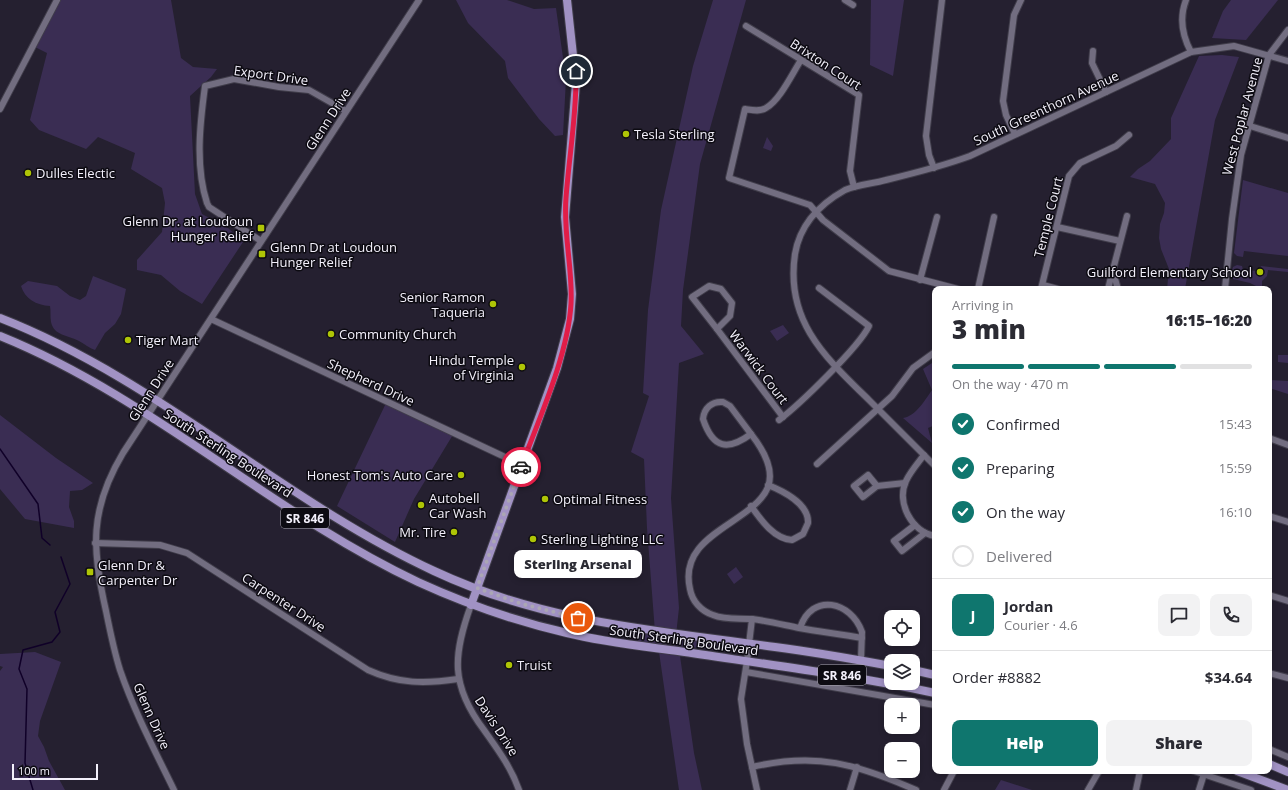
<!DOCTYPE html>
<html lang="en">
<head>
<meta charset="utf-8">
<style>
  :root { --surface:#fff; --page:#f2f2f3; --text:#2b2b33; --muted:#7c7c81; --line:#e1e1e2; --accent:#0f766e }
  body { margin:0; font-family:"Open Sans",sans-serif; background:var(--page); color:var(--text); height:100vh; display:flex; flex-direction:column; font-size:15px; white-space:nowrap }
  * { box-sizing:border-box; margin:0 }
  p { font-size:13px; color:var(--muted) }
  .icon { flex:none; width:22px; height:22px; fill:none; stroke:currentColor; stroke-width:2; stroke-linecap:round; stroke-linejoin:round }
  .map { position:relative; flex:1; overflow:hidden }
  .drawer { position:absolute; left:932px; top:286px; width:340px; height:488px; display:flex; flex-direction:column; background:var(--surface); border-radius:8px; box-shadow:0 2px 6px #0003 }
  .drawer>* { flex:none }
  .controls { position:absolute; left:884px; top:610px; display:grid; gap:8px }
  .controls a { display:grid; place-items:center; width:36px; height:36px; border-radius:8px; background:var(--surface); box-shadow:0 2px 6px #0003; font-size:20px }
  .scale { position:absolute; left:12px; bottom:10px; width:86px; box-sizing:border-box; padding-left:4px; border:2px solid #f3f0fb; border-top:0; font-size:11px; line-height:14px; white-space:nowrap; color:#f3f0fb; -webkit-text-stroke:3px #0d0b12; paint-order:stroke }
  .pin { position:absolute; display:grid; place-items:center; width:34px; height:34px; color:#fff; margin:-17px; border:2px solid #fff; border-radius:50%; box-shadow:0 1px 4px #0007 }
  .courier { position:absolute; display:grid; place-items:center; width:40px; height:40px; margin:-20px; border:3px solid #e11d48; border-radius:50%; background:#fff; color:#222; box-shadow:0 1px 5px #0007 }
  .bubble { position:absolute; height:28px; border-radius:8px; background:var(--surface); box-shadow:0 2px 6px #0003; font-size:13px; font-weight:800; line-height:28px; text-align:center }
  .head em { font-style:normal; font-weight:800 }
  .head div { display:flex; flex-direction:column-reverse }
  .head { display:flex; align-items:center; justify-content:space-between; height:68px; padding:0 20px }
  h1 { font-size:26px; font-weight:800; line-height:30px }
  .bar { display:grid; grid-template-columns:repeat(4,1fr); gap:6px 4px; align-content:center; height:48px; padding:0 20px }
  .bar i { height:5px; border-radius:3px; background:var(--line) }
  .bar .active { background:var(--accent) }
  .bar p { grid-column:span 4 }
  .line { display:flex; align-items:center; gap:10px; padding:0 20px; border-top:1px solid var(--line) }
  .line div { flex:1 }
  .round { display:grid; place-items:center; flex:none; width:42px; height:42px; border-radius:8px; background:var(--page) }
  ol { padding:0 20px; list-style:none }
  li { display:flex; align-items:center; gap:12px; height:44px }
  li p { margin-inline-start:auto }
  li .icon { padding:4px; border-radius:50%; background:var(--accent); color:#fff; stroke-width:4 }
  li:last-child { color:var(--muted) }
  li i { width:22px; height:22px; border:2px solid var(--line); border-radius:50% }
  .action { display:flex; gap:8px; margin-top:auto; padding:8px 20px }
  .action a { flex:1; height:46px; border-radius:8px; background:var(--accent); color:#fff; font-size:16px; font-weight:800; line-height:46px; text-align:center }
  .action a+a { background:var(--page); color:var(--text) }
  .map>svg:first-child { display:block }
</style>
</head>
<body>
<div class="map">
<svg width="1288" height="790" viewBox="0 0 1288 790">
  <rect width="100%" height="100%" fill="#252030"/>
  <g fill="#3a2d53">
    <path d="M57,0H171L181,58L193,67L217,69L211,77L190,96L195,194L202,214L228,228L243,242L202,304L180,291L161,275L137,270V260L162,232L165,203L162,188L131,169L135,153L98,137L86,149L39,130L30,120L47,53L33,46Z"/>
    <path d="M456,0H507L534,9L556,8L566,79L563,135L555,136L539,119L508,78L505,61L468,23Z"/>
    <path d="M713,0H746L700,164L683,290L681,326L704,354L679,363L671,498L679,608L676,635L655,632L647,528L644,459L631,452L649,396L643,393L648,310L661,210L693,66Z"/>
    <path d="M871,0H904L893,76L870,65Z"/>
    <path d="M1231,0H1278L1246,40L1212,38L1223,11Z"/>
    <path d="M1222,55L1239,57L1215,120L1185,289H1167L1169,269L1161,249L1159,238L1160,224L1164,213L1165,203L1155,184L1130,177L1138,169L1150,161L1171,139V118L1199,56Z"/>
    <path d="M767,137L773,146L771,151L763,148Z"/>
    <path d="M1243,180L1288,193V256L1244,251L1243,257L1237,256L1234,253Z"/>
    <path d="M1237,265L1242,266L1243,270L1259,271L1261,266L1288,269V272L1268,270L1267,276L1262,281V289L1250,283L1233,279L1231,275L1233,267Z"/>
    <path d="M93,276L126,289L121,314L115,324L105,333L95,350C89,348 85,344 79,341C68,335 54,336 51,322C50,316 51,311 50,306C36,305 25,299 21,286L28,281L57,286L70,296L80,300L86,296Z"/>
    <path d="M783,325L789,333L777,341L770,331Z"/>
    <path d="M1278,355H1288V363L1278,362Z"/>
    <path d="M935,361V425L928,428L932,443L903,418C916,416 925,400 932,390L923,369Z"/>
    <path d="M1269,380L1288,381V394L1269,388Z"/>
    <path d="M387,401L454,433L414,499L395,542L337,506Z"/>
    <path d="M0,415L56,458L93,483L82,490L70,491L69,507L74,521V528L25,519L0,489Z"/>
    <path d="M736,567L743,577L734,584L727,574Z"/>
    <path d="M639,633L665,636L667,646L638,642Z"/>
    <path d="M673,638L730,645L735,650L729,652L684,646L674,648Z"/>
    <path d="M35,652L61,662L40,721L38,736L44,747L49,761L65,790H0V671L3,667L0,666V654Z"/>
    <path d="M659,652L680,656L694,753L702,790H679Z"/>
    <path d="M1001,780L1032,790H995Z"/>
  </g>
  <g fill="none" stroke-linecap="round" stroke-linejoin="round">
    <g stroke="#100028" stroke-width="1.5">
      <path d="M0,449L38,504L42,538L50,545"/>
      <path d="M33,790L25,763L27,689L19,669L23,650L52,642L60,632L55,612L70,584L61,557"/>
    </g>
    <g stroke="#403d4a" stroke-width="8">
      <g id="minor">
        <path d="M845,0L853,5"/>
        <path d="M1186,0C1179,18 1182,35 1191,52"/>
        <path d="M746,26L859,95L850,171L854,187"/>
        <path d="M1093,51L1092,63L1106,92"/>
        <path d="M801,60C792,74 780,100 766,108C760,112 752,110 745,109L729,178L810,205L823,220L889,271L958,289"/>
        <path d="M0,109L57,0"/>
        <path d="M1250,126L1288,138"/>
        <path d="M1015,134L1006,115L1003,101L1014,15L1021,0"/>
        <path d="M934,168L929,155L926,136L942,0"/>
        <path d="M1057,227L1120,241"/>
        <path d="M261,241L209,207L207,203C195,166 200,123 205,86L234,79L279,87L309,90L346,111"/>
        <path d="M1113,272L1118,289"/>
        <path d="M920,280L937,217"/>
        <path d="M1043,285L1058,289"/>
        <path d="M709,286L721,289L732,303L730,316L717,329L692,297Z"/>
        <path d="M978,289L994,217"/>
        <path d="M1041,289L1069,176L1080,163L1116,146L1129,135"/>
        <path d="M1108,289L1127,216"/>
        <path d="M1225,289L1232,219L1241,155L1269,55L1288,30"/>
        <path d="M211,319L522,465"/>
        <path d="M717,329L783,417"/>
        <path d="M723,402L730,406L751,434C728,451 713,449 703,419C704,408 712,401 723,402Z"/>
        <path d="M779,420C799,405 859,347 869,326L819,288"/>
        <path d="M751,434C762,448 775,468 768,487C753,524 677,533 690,589C692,601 701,611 713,615C725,620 739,618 752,619C768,621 784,625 799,628C820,632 841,634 862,638"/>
        <path d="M1269,438L1288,445"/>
        <path d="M924,455C918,463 910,472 906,481C896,503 912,532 935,536"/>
        <path d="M817,464L892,396L913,368L935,352"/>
        <path d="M935,466C913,444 891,422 869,400C825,357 785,321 795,254C800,224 820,204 845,190C859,184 872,184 886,180C915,173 943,166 970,156L1191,52L1234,46L1288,61"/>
        <path d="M868,475L877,486L863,497L854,486Z"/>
        <path d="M877,486L905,483"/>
        <path d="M751,506C761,520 774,539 792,540L803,534L808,523C809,504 783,491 768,485"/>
        <path d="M1269,516L1288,522"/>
        <path d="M915,525L894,541L902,551L925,533"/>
        <path d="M95,543L160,545L187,553L368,670C399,684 425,684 458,679"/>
        <path d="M1269,595L1288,601"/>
        <path d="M471,605C453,655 450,685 484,730C498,750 511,767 519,790"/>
        <path d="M752,619L747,661L741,699L747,744L757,790"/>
        <path d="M800,628C812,592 851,601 862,632L861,660"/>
        <path d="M746,672L935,705"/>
        <path d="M1269,673L1288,678"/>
        <path d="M1269,749L1288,757"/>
        <path d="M752,767C817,752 856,764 916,790"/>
        <path d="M1194,771L1251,790"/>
        <path d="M174,790C155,751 134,711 120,670C114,651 110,631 106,611C92,549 89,510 123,453L419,0"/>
        <path d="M850,790L857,767"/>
        <path d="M944,790L954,771"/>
        <path d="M1088,790L1099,771"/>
        <path d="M1136,790L1140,771"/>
        <path d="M1199,790L1204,774"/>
      </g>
    </g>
    <g stroke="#403d4a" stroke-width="10">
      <g id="major">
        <path d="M0,318C157,379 281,500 434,571C545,623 656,630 775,647C814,652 853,659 891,666"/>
        <path d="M0,336C151,397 271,513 418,582C466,604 515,621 567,633C603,642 641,646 678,651C764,664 850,675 935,693"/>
        <path d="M471,605L557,368L570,319L572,294L565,217L576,83L567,0"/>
        <path d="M913,670L935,675"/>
        <path d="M1269,764L1288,772"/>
        <path d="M1237,771L1288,790"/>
      </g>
    </g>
    <use href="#minor" stroke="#726d80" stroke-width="6"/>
    <use href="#major" stroke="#a192c4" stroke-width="8"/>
  </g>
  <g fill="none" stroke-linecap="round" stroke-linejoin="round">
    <path stroke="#aba7b4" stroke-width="4" stroke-dasharray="0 7.2" d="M521,467L477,588L522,604L578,618"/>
    <path stroke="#e11d48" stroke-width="5" d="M521,467C539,419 568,355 571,304C573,269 563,234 566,198C569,156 577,113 576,71"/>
  </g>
  <g fill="#afc506" stroke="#0d0b12" stroke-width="1.5">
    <circle cx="626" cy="134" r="4"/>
    <circle cx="28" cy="173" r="4"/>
    <rect x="257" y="224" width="8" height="8" rx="2"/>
    <rect x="258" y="250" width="8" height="8" rx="2"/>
    <circle cx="1260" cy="272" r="4"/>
    <circle cx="493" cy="304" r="4"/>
    <circle cx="331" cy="334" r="4"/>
    <circle cx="128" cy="340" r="4"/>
    <circle cx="522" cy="367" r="4"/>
    <circle cx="461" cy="475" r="4"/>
    <circle cx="545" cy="499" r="4"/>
    <circle cx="421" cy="505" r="4"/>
    <circle cx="454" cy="532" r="4"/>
    <circle cx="533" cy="539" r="4"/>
    <rect x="86" y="568" width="8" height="8" rx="2"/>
    <circle cx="509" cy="665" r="4"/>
  </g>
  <g text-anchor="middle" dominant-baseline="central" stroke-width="3" stroke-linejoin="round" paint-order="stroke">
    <g fill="#0d0b12" stroke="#aeabb5" stroke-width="1">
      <rect x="281" y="508" width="48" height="20" rx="3"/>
      <rect x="818" y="665" width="48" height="20" rx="3"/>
    </g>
    <g font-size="12" font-weight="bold" fill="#f3f0fb">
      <text x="305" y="518">SR 846</text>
      <text x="842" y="675">SR 846</text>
    </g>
    <g font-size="13" fill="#f3f0fb" stroke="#0d0b12">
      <text transform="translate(826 64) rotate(33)">Brixton Court</text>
      <text transform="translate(271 75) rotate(8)">Export Drive</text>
      <text transform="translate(1046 108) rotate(-25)">South Greenthorn Avenue</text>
      <text transform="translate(1242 116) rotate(-75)">West Poplar Avenue</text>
      <text transform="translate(328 119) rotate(-57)">Glenn Drive</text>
      <text transform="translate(1048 217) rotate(-76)">Temple Court</text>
      <text transform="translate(759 367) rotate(53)">Warwick Court</text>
      <text transform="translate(371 382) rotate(25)">Shepherd Drive</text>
      <text transform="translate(151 390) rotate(-57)">Glenn Drive</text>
      <text transform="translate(228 453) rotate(33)">South Sterling Boulevard</text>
      <text transform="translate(284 602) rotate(33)">Carpenter Drive</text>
      <text transform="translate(684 640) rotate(8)">South Sterling Boulevard</text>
      <text transform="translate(152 716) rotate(66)">Glenn Drive</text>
      <text transform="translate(497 726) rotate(57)">Davis Drive</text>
    </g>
    <g font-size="13" fill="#f3f0fb" stroke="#0d0b12" text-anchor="start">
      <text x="634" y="134">Tesla Sterling</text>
      <text x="36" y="173">Dulles Electic</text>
      <text x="253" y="221" text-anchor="end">Glenn Dr. at Loudoun<tspan x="253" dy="15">Hunger Relief</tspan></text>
      <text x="270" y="247">Glenn Dr at Loudoun<tspan x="270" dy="15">Hunger Relief</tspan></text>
      <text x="1252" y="272" text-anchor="end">Guilford Elementary School</text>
      <text x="485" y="297" text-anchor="end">Senior Ramon<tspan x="485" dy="15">Taqueria</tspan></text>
      <text x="339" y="334">Community Church</text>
      <text x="136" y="340">Tiger Mart</text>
      <text x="514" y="360" text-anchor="end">Hindu Temple<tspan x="514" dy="15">of Virginia</tspan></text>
      <text x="453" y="475" text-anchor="end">Honest Tom's Auto Care</text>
      <text x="429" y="498">Autobell<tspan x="429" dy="15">Car Wash</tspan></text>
      <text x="553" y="499">Optimal Fitness</text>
      <text x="446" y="532" text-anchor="end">Mr. Tire</text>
      <text x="541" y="539">Sterling Lighting LLC</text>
      <text x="98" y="565">Glenn Dr &amp;<tspan x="98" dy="15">Carpenter Dr</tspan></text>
      <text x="517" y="665">Truist</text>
    </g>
  </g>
</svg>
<div class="controls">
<a><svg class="icon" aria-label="locate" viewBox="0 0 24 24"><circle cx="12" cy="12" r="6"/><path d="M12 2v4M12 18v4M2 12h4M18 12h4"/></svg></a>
<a><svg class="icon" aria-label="layers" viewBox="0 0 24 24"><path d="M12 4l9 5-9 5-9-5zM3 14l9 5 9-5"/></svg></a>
<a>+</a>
<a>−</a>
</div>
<div class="scale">100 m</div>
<div class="pin" style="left:578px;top:618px;background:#ea580c"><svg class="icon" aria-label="bag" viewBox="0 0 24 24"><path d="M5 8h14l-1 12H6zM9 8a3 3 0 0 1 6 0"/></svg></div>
<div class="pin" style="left:576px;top:71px;background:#1f2937"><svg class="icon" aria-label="home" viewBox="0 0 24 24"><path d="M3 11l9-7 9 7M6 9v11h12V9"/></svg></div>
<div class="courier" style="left:521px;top:467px"><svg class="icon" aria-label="car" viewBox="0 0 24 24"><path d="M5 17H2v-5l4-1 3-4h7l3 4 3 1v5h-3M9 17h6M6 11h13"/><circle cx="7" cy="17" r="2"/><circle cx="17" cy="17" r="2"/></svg></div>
<div class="bubble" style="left:514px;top:550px;width:128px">Sterling Arsenal</div>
<section class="drawer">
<div class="head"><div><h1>3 min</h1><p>Arriving in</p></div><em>16:15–16:20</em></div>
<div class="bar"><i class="active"></i><i class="active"></i><i class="active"></i><i></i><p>On the way · 470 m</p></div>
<ol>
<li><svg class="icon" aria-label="check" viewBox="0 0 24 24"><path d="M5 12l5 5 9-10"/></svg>Confirmed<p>15:43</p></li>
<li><svg class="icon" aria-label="check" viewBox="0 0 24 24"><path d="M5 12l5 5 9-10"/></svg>Preparing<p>15:59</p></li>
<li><svg class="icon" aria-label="check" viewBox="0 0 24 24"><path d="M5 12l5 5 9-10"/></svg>On the way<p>16:10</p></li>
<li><i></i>Delivered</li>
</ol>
<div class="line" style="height:72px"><b class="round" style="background:var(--accent);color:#fff">J</b><div><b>Jordan</b><p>Courier · 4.6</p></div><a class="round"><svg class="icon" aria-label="chat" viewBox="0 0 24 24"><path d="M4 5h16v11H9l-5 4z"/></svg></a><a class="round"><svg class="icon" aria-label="phone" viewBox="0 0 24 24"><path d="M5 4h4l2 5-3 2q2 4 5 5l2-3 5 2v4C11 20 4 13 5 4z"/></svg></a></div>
<div class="line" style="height:52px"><div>Order #8882</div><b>$34.64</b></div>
<div class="action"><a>Help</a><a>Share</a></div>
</section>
</div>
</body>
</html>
